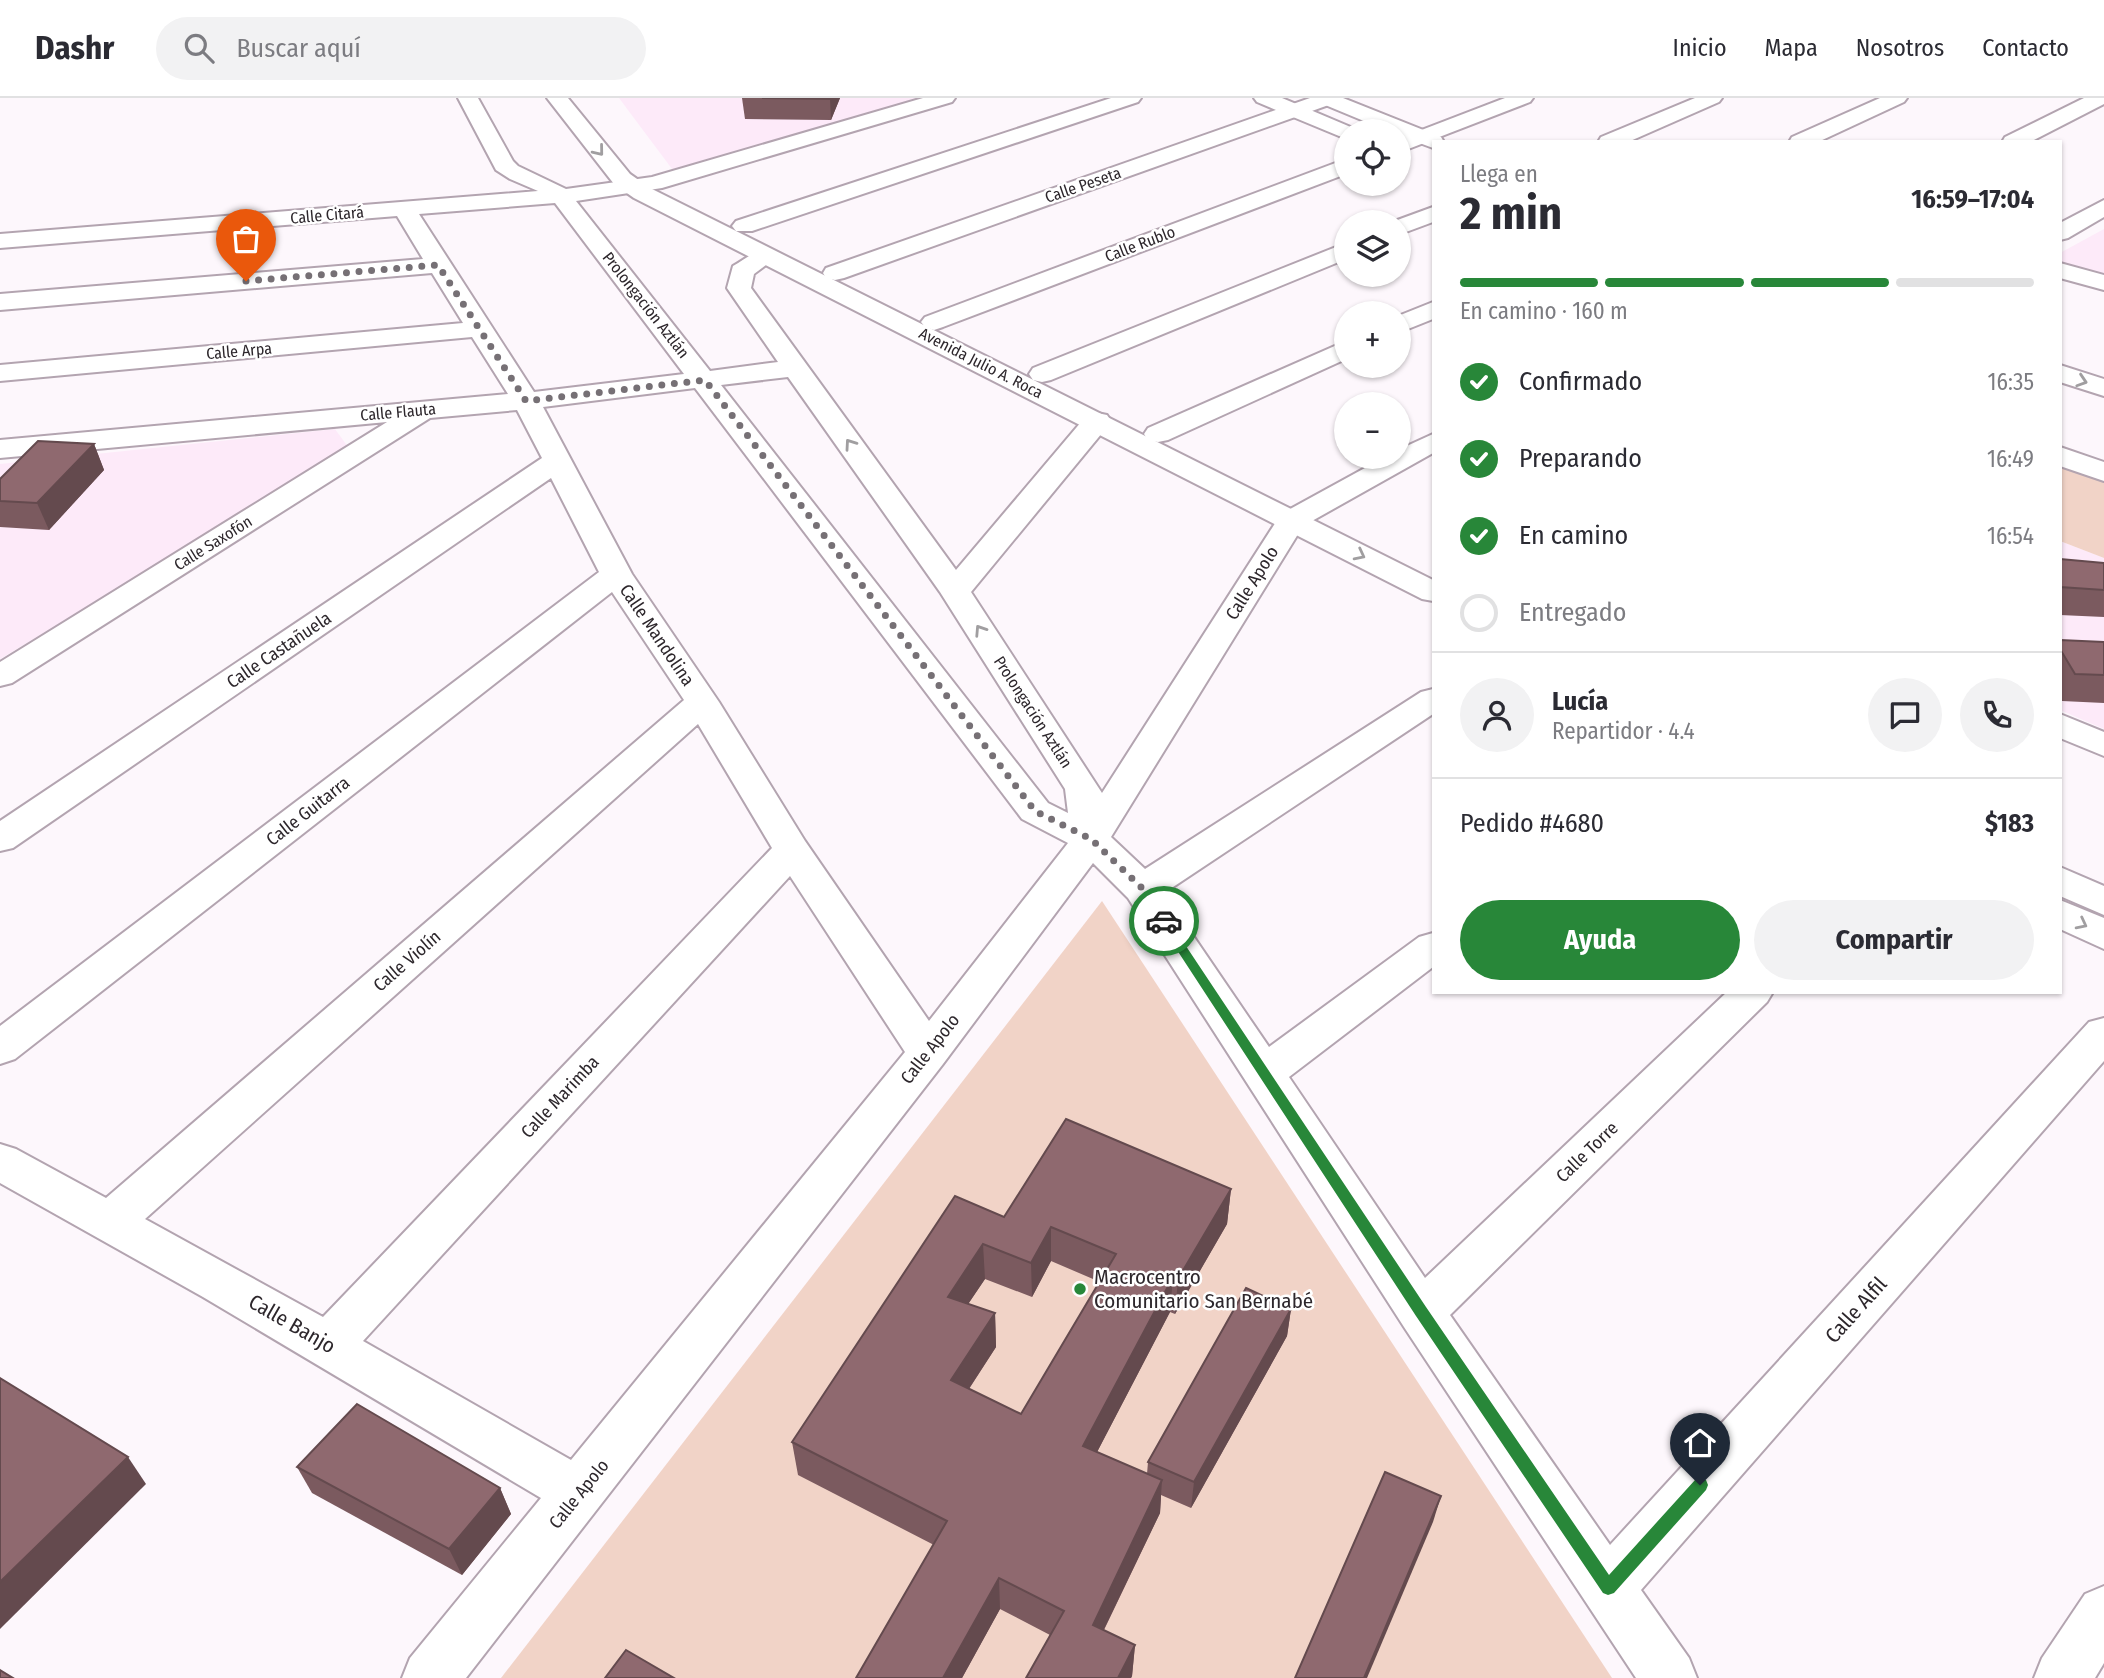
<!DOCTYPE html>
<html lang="es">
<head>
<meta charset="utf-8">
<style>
  :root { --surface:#fff; --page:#f2f2f3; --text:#2b2b33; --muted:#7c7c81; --line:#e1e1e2; --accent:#288739 }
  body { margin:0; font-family:"Fira Sans Condensed",sans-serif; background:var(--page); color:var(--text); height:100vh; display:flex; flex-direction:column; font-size:26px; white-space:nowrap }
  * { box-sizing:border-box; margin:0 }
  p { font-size:23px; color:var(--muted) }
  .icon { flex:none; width:38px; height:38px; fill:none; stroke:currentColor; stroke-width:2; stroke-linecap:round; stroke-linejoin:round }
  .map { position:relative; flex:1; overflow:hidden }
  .side { position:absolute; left:1432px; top:42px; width:630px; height:854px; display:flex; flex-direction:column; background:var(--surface); border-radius:0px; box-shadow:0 2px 5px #0004 }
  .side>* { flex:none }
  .fabs { position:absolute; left:1334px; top:21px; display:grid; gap:14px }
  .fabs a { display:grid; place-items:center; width:77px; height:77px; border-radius:50%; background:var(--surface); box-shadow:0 2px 5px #0004; font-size:35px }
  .pin { position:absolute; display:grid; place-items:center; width:60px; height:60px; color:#fff; margin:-72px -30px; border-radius:50% 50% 50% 0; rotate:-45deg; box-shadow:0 0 7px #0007 }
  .pin .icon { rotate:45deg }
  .courier { position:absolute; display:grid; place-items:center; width:70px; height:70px; margin:-35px; border:5px solid #288739; border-radius:50%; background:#fff; color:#222; box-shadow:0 2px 9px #0007 }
  .head em { font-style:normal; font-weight:700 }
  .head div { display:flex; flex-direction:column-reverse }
  .head { display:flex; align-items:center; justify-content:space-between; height:119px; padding:0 28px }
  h1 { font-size:46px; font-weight:700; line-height:52px }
  .bar { display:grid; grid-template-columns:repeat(4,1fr); gap:10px 7px; align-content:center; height:84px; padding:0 28px }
  .bar i { height:9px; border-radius:5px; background:var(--line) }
  .bar .current { background:var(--accent) }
  .bar p { grid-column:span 4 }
  .line { display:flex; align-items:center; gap:18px; padding:0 28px; border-top:2px solid var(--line) }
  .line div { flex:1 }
  .round { display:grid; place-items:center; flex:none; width:74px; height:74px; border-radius:37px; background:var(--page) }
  ol { padding:0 28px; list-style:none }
  li { display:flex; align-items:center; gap:21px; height:77px }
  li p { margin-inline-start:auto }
  li .icon { padding:7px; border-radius:50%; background:var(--accent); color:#fff; stroke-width:4 }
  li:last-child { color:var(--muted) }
  li i { width:38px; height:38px; border:4px solid var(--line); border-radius:50% }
  .button { display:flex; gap:14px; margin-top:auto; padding:14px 28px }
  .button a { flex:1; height:80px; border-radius:42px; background:var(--accent); color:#fff; font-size:28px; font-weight:700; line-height:80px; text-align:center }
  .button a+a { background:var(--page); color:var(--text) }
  header { display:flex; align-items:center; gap:42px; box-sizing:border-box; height:98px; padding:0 35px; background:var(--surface); border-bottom:2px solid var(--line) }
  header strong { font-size:33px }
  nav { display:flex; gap:38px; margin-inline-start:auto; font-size:24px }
  .search { width:490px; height:63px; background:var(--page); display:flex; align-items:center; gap:18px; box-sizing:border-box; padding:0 24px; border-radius:38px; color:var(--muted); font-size:26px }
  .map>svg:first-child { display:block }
</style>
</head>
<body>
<header>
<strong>Dashr</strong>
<div class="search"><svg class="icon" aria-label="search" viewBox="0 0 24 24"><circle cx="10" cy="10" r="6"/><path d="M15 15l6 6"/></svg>Buscar aquí</div>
<nav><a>Inicio</a><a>Mapa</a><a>Nosotros</a><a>Contacto</a></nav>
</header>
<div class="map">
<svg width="2104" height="1580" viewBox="0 0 2104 1580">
  <rect width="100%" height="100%" fill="#fdf7fc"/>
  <g fill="#fdeaf9">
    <path d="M619,0H920L675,75Z"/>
    <path d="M2104,131V182L2060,168V155Z"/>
    <path d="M335,331L351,353L0,561V366Z"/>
    <path d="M2060,443L2104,460V631L2060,612Z"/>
  </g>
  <g fill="#f1d3c7">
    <path d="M2060,365L2104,381V460L2060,443Z"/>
    <path d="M1102,803L1612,1580H501Z"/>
  </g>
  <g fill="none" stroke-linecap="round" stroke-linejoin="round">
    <g stroke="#b3a4b0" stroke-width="4">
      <g id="street">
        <path d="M458,0H478L513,63L518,68L566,91L652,79L923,0H955L952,4L662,90L576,103L710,273L778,264L727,190L733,168C747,160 758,149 774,153L778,158L754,176L751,190L956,472L1087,317L1097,315L1107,317L1111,323L1107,329L971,494L1102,695L1281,416L1385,359H1398V352L1433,336V355L1303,428L1111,739L1145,771L1421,594L1433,591V616L1164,795L1269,949L1419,839L1433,835V869L1289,979L1425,1180L1727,894H1773L1767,904L1450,1217L1610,1447L2089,924L2104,920V963L1641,1492L1689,1560L1697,1580H1636L1404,1229L1128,800L1093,765L943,966L466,1580H402L410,1560L541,1400L203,1199L0,1085V1046L16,1051L106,1100L684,602L612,494L15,961L0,966V928L599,474L551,380L13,750L0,753V723L542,360L517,312L430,320L12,585L0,588V564L387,324L0,360V342L508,296L472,239L0,283V267L463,225L432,175L0,212V196L423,161L397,118L0,150V136L538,93L510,81L496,72ZM555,105L684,276L534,294L419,116ZM788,279L940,494L1065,691L1068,715L1048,705L721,287ZM695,290L1022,721L1068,745L929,923L805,743L719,604L632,476L543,309ZM698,626L772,750L323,1219L145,1121ZM790,778L905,954L571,1362L363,1243Z"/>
        <path d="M1111,0H1141L1138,4L752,133H736L732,128L736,123Z"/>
        <path d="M1310,0H1340L1337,4L844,180L835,182L826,180L823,175L826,170Z"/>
        <path d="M1505,0H1533L1530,4L1398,55V41Z"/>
        <path d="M1695,0H1722L1719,4L1628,44H1598L1601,39Z"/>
        <path d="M1880,0H1907L1904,4L1818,44H1789L1792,39Z"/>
        <path d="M2084,0H2104V6L2030,44H2002L2005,39Z"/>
        <path d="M1346,61V76L943,229L934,232L925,229L921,224L925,219Z"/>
        <path d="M2104,102V119L2068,140L2060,142V125Z"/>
        <path d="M1433,109V124L1398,137V124H1392Z"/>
        <path d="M1346,145V161L1051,282L1042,284L1033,282L1029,276L1033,270Z"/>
        <path d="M2060,165L2104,177V192L2060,180Z"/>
        <path d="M1433,204V221L1398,235V218Z"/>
        <path d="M1346,243V261L1168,342L1158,344L1148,342L1144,336L1148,330Z"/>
        <path d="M2060,349L2104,364V383L2060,368Z"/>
        <path d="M2060,616L2104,634V658L2060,640Z"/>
        <path d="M2104,1488V1565L2095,1580H2034L2042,1560L2085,1496Z"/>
      </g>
    </g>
    <g stroke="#b3a4b0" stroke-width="4">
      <g id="secondary">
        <path d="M547,0H568L630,76L650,90L1433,482V503L1422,501L634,100L614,86Z"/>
        <path d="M1254,0H1282L1353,30L1356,33H1346V40L1339,38L1257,4Z"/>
        <path d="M1315,0H1343L1441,39L1444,44H1433V50L1398,37V33H1388L1318,4Z"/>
        <path d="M2060,267L2104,281V298L2060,284Z"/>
        <path d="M2060,769L2104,788V817L2060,798Z"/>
        <path d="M2060,802L2104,820V851L2060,831Z"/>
      </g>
    </g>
    <use href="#street" fill="#fff" fill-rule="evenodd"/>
    <use href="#secondary" fill="#fff" fill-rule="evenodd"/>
  </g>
  <g fill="#7b5a5f" fill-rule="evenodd">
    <path d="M742,0H840L831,22L745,21Z"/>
    <path d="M94,346L104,372L49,432L0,429V381Z"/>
    <path d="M2060,461L2104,465V519L2060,517Z"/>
    <path d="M2060,542L2104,544V605L2062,603L2060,600Z"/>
    <path d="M1231,1091L1227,1126L1175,1216L1170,1214L1097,1354L1147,1376L1148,1364L1291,1211L1287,1238L1191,1410L1161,1397L1160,1415L1104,1532L1135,1547L1132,1578L1131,1580H1026L1050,1537L1000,1511L962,1580H856L934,1447L798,1377L792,1344L1004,1119ZM1051,1163L1100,1184L1021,1316L969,1291L996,1249L995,1215L968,1206L985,1181L1032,1199Z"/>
    <path d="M297,1369L500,1390L511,1416L462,1477L312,1395Z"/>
  </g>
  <g fill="#644a4e">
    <path d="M830,0H840L831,22L830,1Z"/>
    <path d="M94,346L104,372L49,432L37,405Z"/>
    <path d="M1231,1091L1227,1126L1175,1216L1178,1181Z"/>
    <path d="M1051,1129V1163L1032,1199L1031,1165Z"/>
    <path d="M983,1146L985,1181L950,1233L948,1199Z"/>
    <path d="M1173,1179L1170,1214L1083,1381V1348Z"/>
    <path d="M1291,1211L1287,1238L1191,1410L1194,1384Z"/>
    <path d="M995,1215L996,1249L953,1315L951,1282Z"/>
    <path d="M128,1359L146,1386L0,1531V1484Z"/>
    <path d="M1162,1382L1160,1415L1091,1558L1093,1527Z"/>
    <path d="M500,1390L511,1416L462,1477L449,1451Z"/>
    <path d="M1441,1398L1433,1424L1367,1580H1364Z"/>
    <path d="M999,1480L1000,1511L962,1580H943Z"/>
    <path d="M1135,1547L1132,1578L1131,1580H1118Z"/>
  </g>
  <g fill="#8f696f" stroke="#644a4e" stroke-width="2" fill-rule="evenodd">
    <path d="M762,0H830V1Z"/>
    <path d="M38,343L94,346L37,405L0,403V381Z"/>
    <path d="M2060,461L2104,465V492L2060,489Z"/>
    <path d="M2060,542L2104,544V577L2075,576L2060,551Z"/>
    <path d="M1066,1021L1231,1091L1178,1181L1173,1179L1083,1348L1162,1382L1093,1527L1135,1547L1118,1580H1026L1064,1513L999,1480L943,1580H856L947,1423L792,1344L955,1098L1004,1119ZM1051,1129L1116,1156L1021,1316L951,1282L995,1215L948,1199L983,1146L1031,1165Z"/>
    <path d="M1246,1190L1291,1211L1194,1384L1148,1364Z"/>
    <path d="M0,1280L128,1359L0,1484Z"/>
    <path d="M357,1306L500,1390L449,1451L297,1369Z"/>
    <path d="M1385,1374L1441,1398L1364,1580H1295Z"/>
    <path d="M626,1552L674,1580H605Z"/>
    <path d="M0,1572L13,1580H0Z"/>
  </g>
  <defs><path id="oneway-chevron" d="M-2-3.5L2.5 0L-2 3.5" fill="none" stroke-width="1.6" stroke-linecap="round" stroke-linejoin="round" transform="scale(1.75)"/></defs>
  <g stroke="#a09ea0">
    <use href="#oneway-chevron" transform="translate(599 53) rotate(51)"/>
    <use href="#oneway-chevron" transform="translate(2082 283) rotate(18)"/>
    <use href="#oneway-chevron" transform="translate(850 346) rotate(-125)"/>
    <use href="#oneway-chevron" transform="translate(1360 457) rotate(27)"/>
    <use href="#oneway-chevron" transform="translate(980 532) rotate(-123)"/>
    <use href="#oneway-chevron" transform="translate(2082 826) rotate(27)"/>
  </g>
  <path fill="#288739" d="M1164,819L1168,821L1426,1209L1609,1477L1695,1382H1706L1708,1387L1706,1392L1614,1495L1608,1497L1603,1495L1416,1218L1160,826L1158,823Z"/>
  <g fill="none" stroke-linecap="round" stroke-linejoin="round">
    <path stroke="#767075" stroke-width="7" stroke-dasharray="0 12.6" d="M246,183L438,167L526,303L705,282L1035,713L1091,741L1142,790L1164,823"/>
  </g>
  <circle fill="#288739" stroke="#fff" stroke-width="2.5" cx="1080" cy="1191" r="7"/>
  <g text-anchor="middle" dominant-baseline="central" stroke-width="5" stroke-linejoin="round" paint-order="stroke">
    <g font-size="16" fill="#2d272c" stroke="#fff">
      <text transform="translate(1083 87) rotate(-19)">Calle Peseta</text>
      <text transform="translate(327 117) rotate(-5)">Calle Citará</text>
      <text transform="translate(1140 146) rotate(-21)">Calle Rublo</text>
      <text transform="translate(646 207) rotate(52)">Prolongación Aztlán</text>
      <text transform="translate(239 253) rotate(-5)">Calle Arpa</text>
      <text transform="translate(981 265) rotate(27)">Avenida Julio A. Roca</text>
      <text transform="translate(398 314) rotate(-5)">Calle Flauta</text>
      <text transform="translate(213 445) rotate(-32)">Calle Saxofón</text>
      <text transform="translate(1033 614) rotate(57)">Prolongación Aztlán</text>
    </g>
    <g font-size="18" fill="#2d272c" stroke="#fff">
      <text transform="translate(1252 485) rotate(-58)">Calle Apolo</text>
      <text transform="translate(657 537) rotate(56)">Calle Mandolina</text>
      <text transform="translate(279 552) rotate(-34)">Calle Castañuela</text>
      <text transform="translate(308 713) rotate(-38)">Calle Guitarra</text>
      <text transform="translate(407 863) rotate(-41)">Calle Violín</text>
      <text transform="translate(930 951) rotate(-52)">Calle Apolo</text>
      <text transform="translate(560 999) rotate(-47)">Calle Marimba</text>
      <text transform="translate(1587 1054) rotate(-44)">Calle Torre</text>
      <text transform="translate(579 1396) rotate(-51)">Calle Apolo</text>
    </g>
    <g font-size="21" fill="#2d272c" stroke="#fff" text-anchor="start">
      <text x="1094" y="1179">Macrocentro<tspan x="1094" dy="24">Comunitario San Bernabé</tspan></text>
    </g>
    <g font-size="21" fill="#2d272c" stroke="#fff">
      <text transform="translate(1856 1212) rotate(-48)">Calle Alfil</text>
      <text transform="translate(292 1226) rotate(30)">Calle Banjo</text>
    </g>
  </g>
</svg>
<div class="fabs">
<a><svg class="icon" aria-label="locate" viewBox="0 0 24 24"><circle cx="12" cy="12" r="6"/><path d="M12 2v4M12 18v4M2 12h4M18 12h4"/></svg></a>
<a><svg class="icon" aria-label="layers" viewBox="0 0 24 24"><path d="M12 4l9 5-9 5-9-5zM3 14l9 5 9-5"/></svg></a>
<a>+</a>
<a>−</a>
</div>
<div class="pin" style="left:246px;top:183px;background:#ea580c"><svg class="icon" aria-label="bag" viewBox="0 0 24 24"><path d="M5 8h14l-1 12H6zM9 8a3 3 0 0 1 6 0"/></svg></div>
<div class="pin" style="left:1700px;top:1387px;background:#1f2937"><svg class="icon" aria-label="home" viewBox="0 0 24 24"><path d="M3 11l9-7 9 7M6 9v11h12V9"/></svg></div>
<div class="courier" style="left:1164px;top:823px"><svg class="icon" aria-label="car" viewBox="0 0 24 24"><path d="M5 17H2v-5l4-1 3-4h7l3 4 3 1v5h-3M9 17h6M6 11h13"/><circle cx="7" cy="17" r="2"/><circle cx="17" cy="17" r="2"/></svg></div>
<section class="side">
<div class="head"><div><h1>2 min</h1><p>Llega en</p></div><em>16:59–17:04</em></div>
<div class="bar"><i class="current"></i><i class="current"></i><i class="current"></i><i></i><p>En camino · 160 m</p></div>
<ol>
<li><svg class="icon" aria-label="check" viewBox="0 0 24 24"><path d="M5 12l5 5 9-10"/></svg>Confirmado<p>16:35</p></li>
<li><svg class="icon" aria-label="check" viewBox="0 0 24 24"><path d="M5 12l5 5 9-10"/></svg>Preparando<p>16:49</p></li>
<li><svg class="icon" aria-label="check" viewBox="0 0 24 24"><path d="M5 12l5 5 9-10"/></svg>En camino<p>16:54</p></li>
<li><i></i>Entregado</li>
</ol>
<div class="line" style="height:126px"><a class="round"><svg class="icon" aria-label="person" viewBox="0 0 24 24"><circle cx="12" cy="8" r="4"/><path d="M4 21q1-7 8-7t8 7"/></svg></a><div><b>Lucía</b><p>Repartidor · 4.4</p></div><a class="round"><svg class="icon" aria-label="chat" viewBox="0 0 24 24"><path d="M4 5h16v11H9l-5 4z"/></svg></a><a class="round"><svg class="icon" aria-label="phone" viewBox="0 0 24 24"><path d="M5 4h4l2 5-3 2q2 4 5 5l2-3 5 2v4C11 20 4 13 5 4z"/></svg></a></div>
<div class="line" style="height:91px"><div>Pedido #4680</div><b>$183</b></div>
<div class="button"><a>Ayuda</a><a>Compartir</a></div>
</section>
</div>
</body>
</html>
